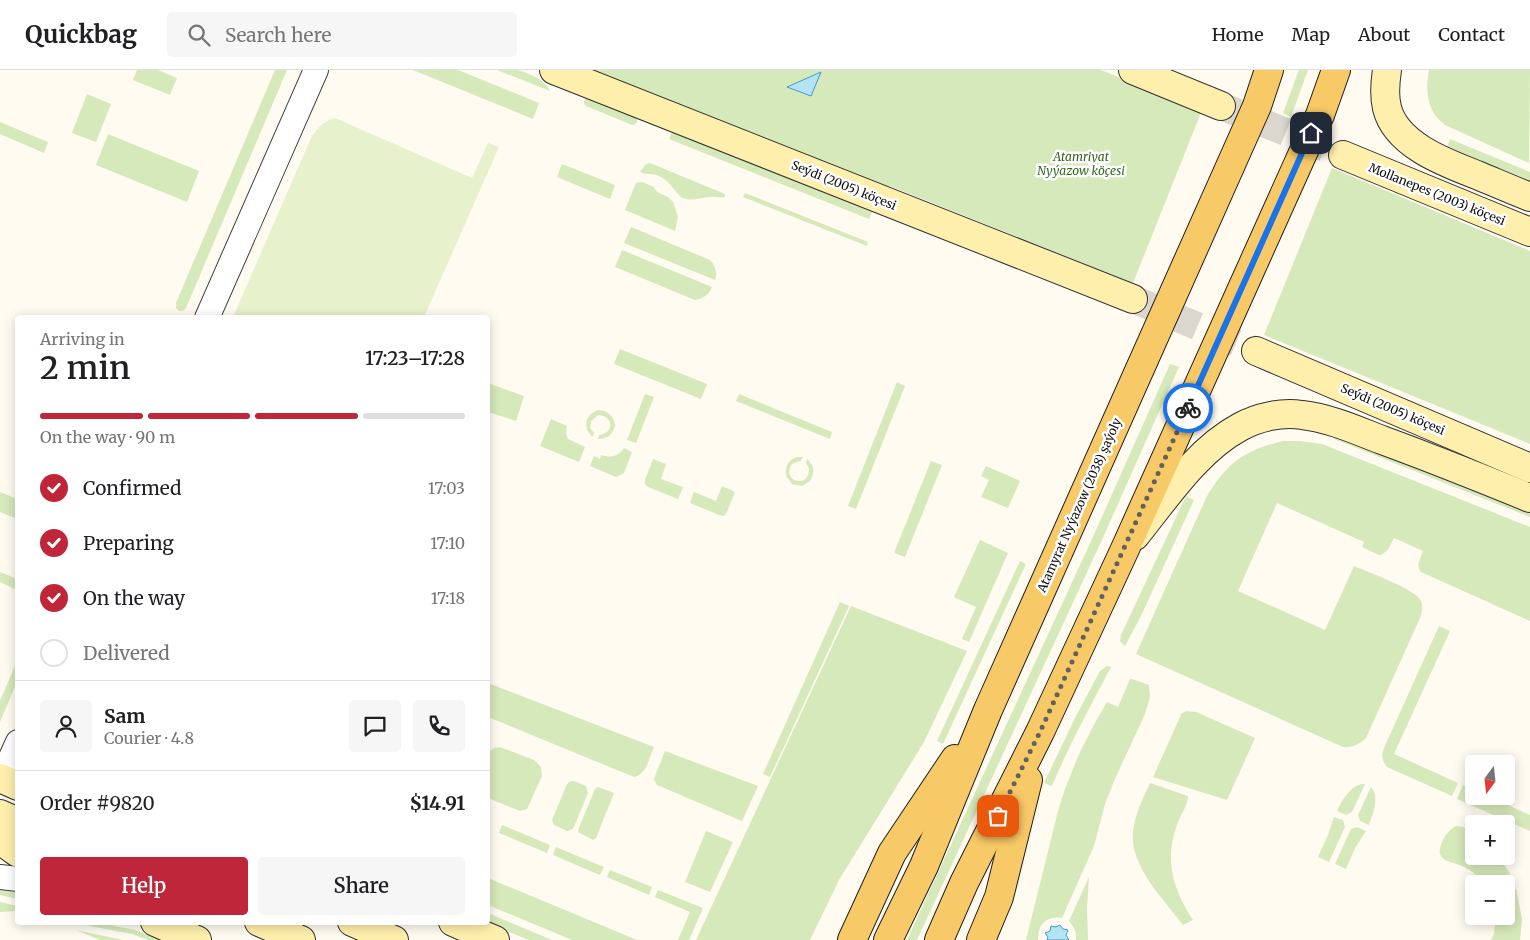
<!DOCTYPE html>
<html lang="en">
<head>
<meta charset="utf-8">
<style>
  :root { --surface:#fff; --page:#f6f6f6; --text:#202124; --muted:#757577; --line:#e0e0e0; --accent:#bf2639 }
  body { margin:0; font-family:Merriweather,serif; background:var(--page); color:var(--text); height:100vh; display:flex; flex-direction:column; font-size:19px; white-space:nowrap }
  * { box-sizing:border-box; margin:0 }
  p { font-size:16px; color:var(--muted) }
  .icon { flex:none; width:28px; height:28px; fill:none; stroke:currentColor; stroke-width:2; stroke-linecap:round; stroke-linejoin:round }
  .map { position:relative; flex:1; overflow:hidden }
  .details { position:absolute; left:15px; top:245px; width:475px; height:610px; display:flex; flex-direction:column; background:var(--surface); border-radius:5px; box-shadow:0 2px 12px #0003 }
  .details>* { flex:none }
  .needle { width:32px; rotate:195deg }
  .fabs { position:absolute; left:1465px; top:685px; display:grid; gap:10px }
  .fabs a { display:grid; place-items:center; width:50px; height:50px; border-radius:5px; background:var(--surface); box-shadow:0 2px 12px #0003; font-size:25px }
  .pin { position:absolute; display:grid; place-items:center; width:42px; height:42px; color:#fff; margin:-21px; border-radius:10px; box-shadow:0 2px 8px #0006 }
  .courier { position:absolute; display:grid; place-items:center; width:50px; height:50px; margin:-25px; border:4px solid #1a73e8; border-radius:50%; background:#fff; color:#222; box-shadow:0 1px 6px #0007 }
  .summary em { font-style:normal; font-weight:600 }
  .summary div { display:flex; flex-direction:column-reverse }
  .summary { display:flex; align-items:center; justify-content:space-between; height:85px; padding:0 25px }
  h1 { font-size:32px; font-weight:600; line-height:38px }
  .bar { display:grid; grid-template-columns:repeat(4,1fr); gap:8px 5px; align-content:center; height:60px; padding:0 25px }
  .bar i { height:6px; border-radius:4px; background:var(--line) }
  .bar .selected { background:var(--accent) }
  .bar p { grid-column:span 4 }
  .line { display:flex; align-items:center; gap:12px; padding:0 25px; border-top:1px solid var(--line) }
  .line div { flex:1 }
  .round { display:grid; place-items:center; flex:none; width:52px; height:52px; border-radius:5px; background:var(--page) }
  ol { padding:0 25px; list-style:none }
  li { display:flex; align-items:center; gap:15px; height:55px }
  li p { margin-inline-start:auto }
  li .icon { padding:5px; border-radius:50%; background:var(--accent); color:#fff; stroke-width:4 }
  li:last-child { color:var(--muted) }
  li i { width:28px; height:28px; border:2px solid var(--line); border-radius:50% }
  .primary-button { display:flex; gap:10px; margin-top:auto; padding:10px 25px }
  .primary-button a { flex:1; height:58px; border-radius:5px; background:var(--accent); color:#fff; font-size:20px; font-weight:600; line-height:58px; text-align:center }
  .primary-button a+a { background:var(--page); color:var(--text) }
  header { display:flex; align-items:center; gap:30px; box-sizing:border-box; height:70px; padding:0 25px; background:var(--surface); border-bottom:1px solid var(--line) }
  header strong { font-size:24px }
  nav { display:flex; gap:28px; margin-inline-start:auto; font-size:18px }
  .search { width:350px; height:45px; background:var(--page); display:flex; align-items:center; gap:12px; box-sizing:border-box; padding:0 18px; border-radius:5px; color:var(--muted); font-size:19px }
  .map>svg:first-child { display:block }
</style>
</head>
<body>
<header>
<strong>Quickbag</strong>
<div class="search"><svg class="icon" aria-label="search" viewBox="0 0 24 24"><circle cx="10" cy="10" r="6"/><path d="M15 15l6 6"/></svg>Search here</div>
<nav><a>Home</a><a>Map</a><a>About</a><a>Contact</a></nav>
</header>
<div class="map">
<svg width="1530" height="870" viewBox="0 0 1530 870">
  <rect width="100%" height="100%" fill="#fffbf0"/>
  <g fill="#d6e9ba">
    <path d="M137,0H158L177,8L170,25L133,10Z"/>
    <path d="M275,0H287L186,238L183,241H179L176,238V233Z"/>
    <path d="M413,0H458L539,33L533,49Z"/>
    <path d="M497,0C503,0 511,0 517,0C529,3 545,10 550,21Z"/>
    <path d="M585,0H1101L1202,40L1133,213L890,116L886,123Z"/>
    <path d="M1299,0H1308L1291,47L1283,43Z"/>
    <path d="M1429,0H1530L1529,93L1447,56C1427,44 1425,21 1429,0Z"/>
    <path d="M87,24L111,34L96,72L72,63Z"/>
    <path d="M586,28H589L635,47L637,49V52L635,54L632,55L586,36L584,34V31Z"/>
    <path d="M0,52L48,72L44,83L0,64Z"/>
    <path d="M672,62L872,142L869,149L669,69Z"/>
    <path d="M108,64L199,101L187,132L96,95Z"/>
    <path d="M1450,69L1530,102V112L1447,78Z"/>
    <path d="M650,93L725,124V127C720,128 715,126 710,127C700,127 687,134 679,125C672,118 669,110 659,106C653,103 646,105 640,102L646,94Z"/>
    <path d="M562,94L615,115L610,129L557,107Z"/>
    <path d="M1332,98L1530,181V374L1264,265Z"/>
    <path d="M642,112L654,117L657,122L668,127L673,132L678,147L675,161L625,140L636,113Z"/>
    <path d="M745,123L868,172L867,176L743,127Z"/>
    <path d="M631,157L710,190C715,196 718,203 715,210L624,173Z"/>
    <path d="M622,180L712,217C709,225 704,228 695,230L615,197Z"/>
    <path d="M620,279L707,314L701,329L614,294Z"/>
    <path d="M1170,294L1179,297L1101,472L917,870H907L1092,469Z"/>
    <path d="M897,312L905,316L856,439L848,436Z"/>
    <path d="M488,313L524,326L516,351L488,342Z"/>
    <path d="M645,324L654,327L636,373L627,370Z"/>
    <path d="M739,324L832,362L830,369L736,331Z"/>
    <path d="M598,340C608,341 613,345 615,355C613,364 607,369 598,369L599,365C615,363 614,346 598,345L591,351L590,358L594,363L593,367C582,358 585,345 598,340Z"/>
    <path d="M551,349L567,356L566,363L568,369L585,377L579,392L540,376Z"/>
    <path d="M1336,365L1530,442V447L1334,369Z"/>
    <path d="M1283,371H1300L1322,374L1530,457V551L1421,502C1415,496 1421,488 1423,481L1394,468L1388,480L1381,485H1379L1362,477L1364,472L1277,433L1238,521L1325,560L1354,496C1368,502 1412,518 1420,529C1424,536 1422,542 1420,548L1366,668C1360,674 1352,678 1343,677L1136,584L1206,428C1226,394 1244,380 1283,371Z"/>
    <path d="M624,378L632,382L624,403L616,407L590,396L594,386L600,389L601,385C611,388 618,387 624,378Z"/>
    <path d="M797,387H803L801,391C797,392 793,392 791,396C782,411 810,420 809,398L806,393L807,389C815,396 815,403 810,411L802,416L792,414L786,406C785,396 788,390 797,387Z"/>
    <path d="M653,389L666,394L661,409L683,417L678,429L648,417L645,414V410Z"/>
    <path d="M931,391L942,395L905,487L894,483Z"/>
    <path d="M986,396L1020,411L1008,438L981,427L989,410L981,406Z"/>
    <path d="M722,416L735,422L727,442L724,446L719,445L690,433L694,422L716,431Z"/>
    <path d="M0,422L17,429V449L0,442Z"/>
    <path d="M1186,426L1194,430L1141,546L1125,576L1120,571L1121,565Z"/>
    <path d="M980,470L1008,483L969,572L962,569L976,537L954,527Z"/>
    <path d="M1020,491L1026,494L943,674L937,671Z"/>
    <path d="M0,502L17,509V520L0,512Z"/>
    <path d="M840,532L849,536L770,707L763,704Z"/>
    <path d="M851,536L967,581L924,672L839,810L810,870H696Z"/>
    <path d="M1439,556L1450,561L1394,684L1458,713L1452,726L1387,697C1382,690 1381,686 1384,678Z"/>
    <path d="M17,591V612L0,652V631Z"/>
    <path d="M1107,596L1111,597C1090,637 1069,675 1052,716L1044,713L1075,648L1100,601Z"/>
    <path d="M1130,609H1132L1149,615L1150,627L1145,644L1114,711L1105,734L1094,776L1062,848C1047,845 1037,855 1038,870H1026L1058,741L1065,719L1079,684L1096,651L1107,632L1118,637Z"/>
    <path d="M488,613L654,677C649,688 647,704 634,707L488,647Z"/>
    <path d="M1186,641L1196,642L1255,668L1227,730L1153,707L1180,647L1181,644Z"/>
    <path d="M500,677L534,690L541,697L542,706L527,739L520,741L488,728V682L494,678Z"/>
    <path d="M665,681L758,716L742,751L657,715L654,709Z"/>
    <path d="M571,711H574L586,716L588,723L573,759L567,761L554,755L552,750L567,714Z"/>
    <path d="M1150,713L1188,726C1188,736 1180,745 1177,755C1164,790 1173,819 1193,850L1183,855C1164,829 1129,796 1133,761C1135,744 1143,728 1150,713Z"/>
    <path d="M1361,714H1365L1352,742L1346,745L1337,741C1342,730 1349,718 1361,714Z"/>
    <path d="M1463,715L1474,720V726H1488L1530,745V761L1457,729Z"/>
    <path d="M598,717L614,723L596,768L593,770L578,762V760L595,719Z"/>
    <path d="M1371,717C1380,728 1373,743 1369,755L1360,751L1358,745Z"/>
    <path d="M1334,747L1343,750L1345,757L1329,792L1318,787L1328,765Z"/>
    <path d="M502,755L550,775L547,783L499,763Z"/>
    <path d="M1456,756L1463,757L1474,764V786H1498L1509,802L1514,813L1506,816V814C1501,814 1492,816 1487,814C1482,812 1474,802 1468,799C1454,790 1431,794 1443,770C1446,764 1450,759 1456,756Z"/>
    <path d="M1357,757L1366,761L1355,778L1346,799L1335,794L1351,759Z"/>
    <path d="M706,761L733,772L710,822L685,812Z"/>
    <path d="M556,777L604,797L600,805L553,785Z"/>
    <path d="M610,800L652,817L649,825L607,807Z"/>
    <path d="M1089,807L1087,838L1088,870H1076C1077,862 1074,857 1069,851Z"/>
    <path d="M488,808L637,870H572L488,835Z"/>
    <path d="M0,818L17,822V829L0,825Z"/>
    <path d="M1516,819L1522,849L1520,870H1491L1494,864L1496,846H1506V823Z"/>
    <path d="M658,820L703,838L689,870H678L690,842L655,827Z"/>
    <path d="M0,832L17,836V841L0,842Z"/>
    <path d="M488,843L552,870H529L487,853Z"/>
    <path d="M75,853H100L135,860L161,870H148L132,864Z"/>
    <path d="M76,860L123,870H125H100Z"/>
  </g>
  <path fill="#e7f1cb" d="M335,48L472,108L488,73L499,77L424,247H233L311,68C317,59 323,51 335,48Z"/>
  <g fill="#b5e3f6" stroke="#3c9ecd">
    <path d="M821,2L811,26L787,17Z"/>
    <path d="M1060,855L1063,859L1068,860L1066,865L1069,870H1047L1048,867L1045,863L1050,861L1051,856L1056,857Z"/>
  </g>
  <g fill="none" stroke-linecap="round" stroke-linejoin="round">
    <g stroke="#dbd7ce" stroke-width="28" stroke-dasharray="28 14" stroke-linecap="butt">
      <path d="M1221,36L1343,85"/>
      <path d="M1133,229L1256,281"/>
    </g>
    <g stroke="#414141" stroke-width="26">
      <g id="street">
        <path d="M207,248L316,0"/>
        <path d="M7,696L18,672"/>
        <path d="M0,807L18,809"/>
      </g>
    </g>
    <g stroke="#303030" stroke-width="30">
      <g id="secondary">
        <path d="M554,0L1133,229"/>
        <path d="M1133,0L1221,36"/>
        <path d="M1387,0C1385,13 1384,26 1387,38C1396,75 1446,93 1477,105C1494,112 1512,120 1530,127"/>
        <path d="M1343,85L1530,162"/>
        <path d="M1256,281L1530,398"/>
        <path d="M1135,466C1165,429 1197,380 1240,357C1258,347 1281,342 1302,345C1329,348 1356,360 1382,370C1431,388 1481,408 1530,428"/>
        <path d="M0,708L18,716"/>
        <path d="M0,744L18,752"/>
        <path d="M0,770L18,783"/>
        <path d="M155,852L197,870"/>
        <path d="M259,852L301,870"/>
        <path d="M352,852L394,870"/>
        <path d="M453,852L495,870"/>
      </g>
    </g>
    <g stroke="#1f1f1f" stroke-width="30">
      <g id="primary">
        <path d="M852,870L892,783L955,689"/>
        <path d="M888,870L924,796L988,640L1257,36L1269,0"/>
        <path d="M939,870L964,813L1040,662L1125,479L1320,45L1336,0"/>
        <path d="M981,870L999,827L1028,710"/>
      </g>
    </g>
    <use href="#street" stroke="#fff" stroke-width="24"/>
    <use href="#secondary" stroke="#feefac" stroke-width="28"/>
    <use href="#primary" stroke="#f8c967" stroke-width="28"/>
  </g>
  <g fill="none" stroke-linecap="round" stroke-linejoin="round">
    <path stroke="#62615d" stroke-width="5" stroke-dasharray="0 9" d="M998,746L1040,662L1188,338"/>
    <path stroke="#1a73e8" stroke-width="6" d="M1188,338L1311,63"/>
  </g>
  <g text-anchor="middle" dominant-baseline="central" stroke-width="5" stroke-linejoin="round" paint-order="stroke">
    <g font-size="12" font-style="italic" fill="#33661e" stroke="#fff">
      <text x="1081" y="86">Atamriyat<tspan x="1081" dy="14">Nyýazow köçesi</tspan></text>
    </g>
    <g font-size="12" fill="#0e0e0e" stroke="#fff">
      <text transform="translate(844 115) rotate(22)">Seýdi (2005) köçesi</text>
      <text transform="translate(1437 124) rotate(22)">Mollanepes (2003) köçesi</text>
      <text transform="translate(1393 339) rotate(23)">Seýdi (2005) köçesi</text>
      <text transform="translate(1079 435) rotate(-66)">Atamyrat Nyýazow (2038) şaýoly</text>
    </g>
  </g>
</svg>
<div class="fabs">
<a><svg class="needle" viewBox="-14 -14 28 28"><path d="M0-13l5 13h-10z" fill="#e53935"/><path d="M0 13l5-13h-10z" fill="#757577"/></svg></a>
<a>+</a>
<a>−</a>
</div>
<div class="pin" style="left:998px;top:746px;background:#ea580c"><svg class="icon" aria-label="bag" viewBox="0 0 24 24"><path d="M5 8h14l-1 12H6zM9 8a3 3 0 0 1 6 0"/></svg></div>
<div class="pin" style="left:1311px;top:63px;background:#1f2937"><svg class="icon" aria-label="home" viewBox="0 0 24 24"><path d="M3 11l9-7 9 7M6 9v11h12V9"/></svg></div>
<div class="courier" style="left:1188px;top:338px"><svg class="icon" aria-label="bike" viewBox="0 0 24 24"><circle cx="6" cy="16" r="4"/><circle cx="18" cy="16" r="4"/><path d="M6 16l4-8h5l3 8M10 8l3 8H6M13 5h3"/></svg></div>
<section class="details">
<div class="summary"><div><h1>2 min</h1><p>Arriving in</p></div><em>17:23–17:28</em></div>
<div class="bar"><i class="selected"></i><i class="selected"></i><i class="selected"></i><i></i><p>On the way · 90 m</p></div>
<ol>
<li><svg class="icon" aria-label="check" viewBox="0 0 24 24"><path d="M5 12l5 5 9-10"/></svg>Confirmed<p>17:03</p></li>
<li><svg class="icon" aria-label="check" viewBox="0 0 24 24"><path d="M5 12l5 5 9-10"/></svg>Preparing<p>17:10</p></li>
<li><svg class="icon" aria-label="check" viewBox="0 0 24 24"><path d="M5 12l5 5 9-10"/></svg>On the way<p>17:18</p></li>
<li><i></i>Delivered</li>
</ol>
<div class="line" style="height:90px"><a class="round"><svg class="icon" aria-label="person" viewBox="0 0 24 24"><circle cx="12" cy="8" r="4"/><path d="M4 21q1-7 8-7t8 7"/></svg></a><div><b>Sam</b><p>Courier · 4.8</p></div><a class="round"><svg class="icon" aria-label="chat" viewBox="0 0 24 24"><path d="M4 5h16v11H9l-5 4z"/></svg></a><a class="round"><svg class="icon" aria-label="phone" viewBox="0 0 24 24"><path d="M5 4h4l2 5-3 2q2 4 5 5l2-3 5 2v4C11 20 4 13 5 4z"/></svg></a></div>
<div class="line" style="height:65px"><div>Order #9820</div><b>$14.91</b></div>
<div class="primary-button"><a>Help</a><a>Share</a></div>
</section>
</div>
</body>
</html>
